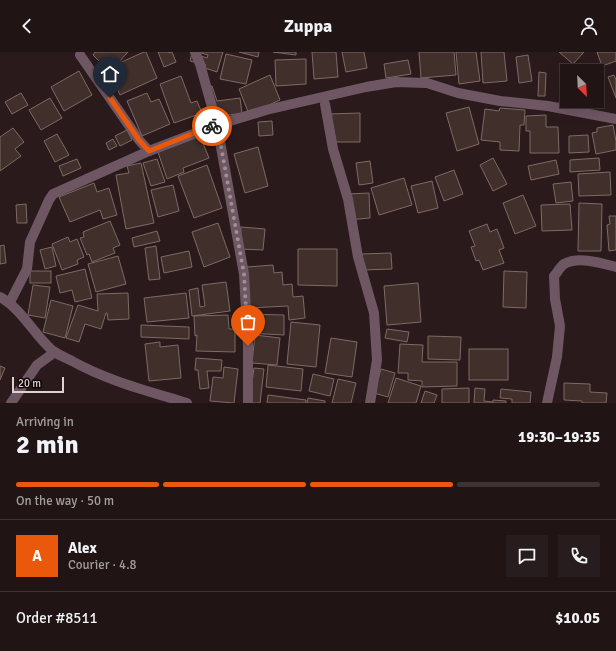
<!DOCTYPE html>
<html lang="en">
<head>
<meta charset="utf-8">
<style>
  :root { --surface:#201415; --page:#281d1e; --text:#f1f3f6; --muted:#a29ea0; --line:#3d3334; --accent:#ea580c }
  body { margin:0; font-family:Signika,sans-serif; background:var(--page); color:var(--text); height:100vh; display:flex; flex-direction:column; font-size:15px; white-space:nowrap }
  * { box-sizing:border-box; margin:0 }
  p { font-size:13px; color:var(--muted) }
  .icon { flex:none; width:22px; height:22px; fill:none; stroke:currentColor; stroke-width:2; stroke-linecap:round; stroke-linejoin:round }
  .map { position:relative; height:351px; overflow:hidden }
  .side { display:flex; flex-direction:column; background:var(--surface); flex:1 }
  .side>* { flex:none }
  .needle { width:26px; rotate:156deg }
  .buttons { position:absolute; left:560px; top:12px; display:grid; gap:8px }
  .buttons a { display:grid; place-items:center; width:44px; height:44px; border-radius:0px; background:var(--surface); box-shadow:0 4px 16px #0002,0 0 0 1px var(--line); font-size:20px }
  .scale { position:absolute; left:12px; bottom:10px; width:52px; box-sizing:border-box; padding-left:4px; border:2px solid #ddd1d2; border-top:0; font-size:11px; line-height:14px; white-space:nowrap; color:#ddd1d2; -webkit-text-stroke:3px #0d0708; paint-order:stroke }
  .pin { position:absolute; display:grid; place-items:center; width:34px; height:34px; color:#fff; margin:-41px -17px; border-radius:50% 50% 50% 0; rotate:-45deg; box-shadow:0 0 4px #0007 }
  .pin .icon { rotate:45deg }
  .courier { position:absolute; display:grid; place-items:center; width:40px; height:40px; margin:-20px; border:3px solid #ea580c; border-radius:50%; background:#fff; color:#222; box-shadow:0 1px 5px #0007 }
  .headline em { font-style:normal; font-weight:700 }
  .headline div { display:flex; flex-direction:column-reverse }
  .headline { display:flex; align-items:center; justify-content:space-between; height:68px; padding:0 16px }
  h1 { font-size:26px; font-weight:700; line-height:30px }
  .bar { display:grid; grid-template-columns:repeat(4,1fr); gap:6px 4px; align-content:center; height:48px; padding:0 16px }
  .bar i { height:5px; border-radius:3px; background:var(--line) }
  .bar .on { background:var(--accent) }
  .bar p { grid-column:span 4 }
  .line { display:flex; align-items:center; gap:10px; padding:0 16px; border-top:1px solid var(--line) }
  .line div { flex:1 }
  .round { display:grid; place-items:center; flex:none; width:42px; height:42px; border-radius:0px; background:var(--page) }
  header { display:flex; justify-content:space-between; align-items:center; height:52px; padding:0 16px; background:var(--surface); font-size:18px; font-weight:700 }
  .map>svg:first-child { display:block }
</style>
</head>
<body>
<header><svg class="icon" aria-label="back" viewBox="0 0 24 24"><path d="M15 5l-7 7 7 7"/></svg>Zuppa<svg class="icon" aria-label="person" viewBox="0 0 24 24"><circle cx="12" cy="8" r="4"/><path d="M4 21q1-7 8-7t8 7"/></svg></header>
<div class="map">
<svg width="616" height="351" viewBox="0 0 616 351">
  <rect width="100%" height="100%" fill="#2a1a1c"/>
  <g fill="#402f2b" stroke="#7e6a65">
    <path d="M95,0H128L119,10L113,5L104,14L93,3Z"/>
    <path d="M144,0H146L157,26L120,43L108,16Z"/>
    <path d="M158,0H169V1L172,0L176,10L164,15Z"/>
    <path d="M198,0H223L217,20L205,16L206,13L190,9L192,1L207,6L208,3Z"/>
    <path d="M239,0H259L258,5Z"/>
    <path d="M273,0H296V3Z"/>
    <path d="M312,0H336L338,25L314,27Z"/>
    <path d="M342,0H364L367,16L346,20Z"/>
    <path d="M419,0H454L456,23L421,26Z"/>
    <path d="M456,0H476L480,29L459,32Z"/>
    <path d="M481,0H504L507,29L483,31Z"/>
    <path d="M559,0H584L573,12Z"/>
    <path d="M597,0H616V9L602,14Z"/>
    <path d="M226,2L252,8L246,32L220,27Z"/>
    <path d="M528,3L532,29L519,31L516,5Z"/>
    <path d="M306,7V32L276,34L275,8Z"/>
    <path d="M408,8L411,22L386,26L384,12Z"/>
    <path d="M79,19L92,43L64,59L51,35Z"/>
    <path d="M539,20L546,21L545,44H538Z"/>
    <path d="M270,23L280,48L249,62L239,37Z"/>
    <path d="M614,23L616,28V46L608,25Z"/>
    <path d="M181,24L191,51L197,49L202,61L174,71L160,32Z"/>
    <path d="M562,26L567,27V49H587V55L559,53Z"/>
    <path d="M212,34L217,49L240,46L242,61L211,66L204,37Z"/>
    <path d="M21,41L28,53L12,62L5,50Z"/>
    <path d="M147,41L151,50L159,47L170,72L142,84L127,49Z"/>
    <path d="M50,46L62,66L41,78L29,58Z"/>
    <path d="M469,55L479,92L457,99L446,61Z"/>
    <path d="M500,56L525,58L524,73H520L519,99L500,98V90L481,88L485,57L499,59Z"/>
    <path d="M360,61V90H329L328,62Z"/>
    <path d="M546,63V75H558L559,101H530V79H526V64Z"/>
    <path d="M272,69L273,83L259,84L258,70Z"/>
    <path d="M613,73L616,89V98L596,102L592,81L597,80V76Z"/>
    <path d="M13,76L24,90L15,97L21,104L0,119V85Z"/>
    <path d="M127,78L132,88L120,94L115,84Z"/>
    <path d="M57,82L69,103L55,110L44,89Z"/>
    <path d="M588,83L589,100L569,101V84Z"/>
    <path d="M200,84L209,106L183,116L184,120L167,127L158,100Z"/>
    <path d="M113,87L117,94L109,98L106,91Z"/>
    <path d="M258,95L268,134L245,141L234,102Z"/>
    <path d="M493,106L507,132L493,139L480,113Z"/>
    <path d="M599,106L600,118L570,120V108Z"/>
    <path d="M77,107L81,116L63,124L59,114Z"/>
    <path d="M157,107L165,130L151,134L143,111Z"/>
    <path d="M556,108L559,122L531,128L528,114Z"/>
    <path d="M370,109L373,131L359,133L356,111Z"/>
    <path d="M141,111L154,171L126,177L116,123L129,121L127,114Z"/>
    <path d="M207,113L222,156L194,166L178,124Z"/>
    <path d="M454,118L463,142L444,149L435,125Z"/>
    <path d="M610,120L611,143L579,144L578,122Z"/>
    <path d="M404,126L412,153L379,163L371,136Z"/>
    <path d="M432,129L438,156L418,161L411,134Z"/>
    <path d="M571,130L573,149L556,151L553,132Z"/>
    <path d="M94,131L97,140L109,136L117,163L103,167L100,158L70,170L59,145Z"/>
    <path d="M173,133L179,159L158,165L151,138Z"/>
    <path d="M369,141L370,166L348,168L347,142Z"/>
    <path d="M523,143L536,174L515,182L503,151Z"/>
    <path d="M579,151L602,152L601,199H578Z"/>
    <path d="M26,152L27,171H17L16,153Z"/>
    <path d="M570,152L572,178L542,179L541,153Z"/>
    <path d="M609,164H616V198L609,199L607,173L610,172Z"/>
    <path d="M110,169L120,193L113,196L115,201L92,210L89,202L87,203L80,186L84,185L83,180Z"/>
    <path d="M218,171L230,205L204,215L192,180Z"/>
    <path d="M487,172L490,180L497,177L504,196L499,198L504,211L483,218L479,208L476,209L471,195L475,194L469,179Z"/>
    <path d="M241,175L265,177L263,198L240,197Z"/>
    <path d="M157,179L160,189L134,195L132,186Z"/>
    <path d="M68,185L70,190L77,187L84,205L77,208L78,212L62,218L52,192Z"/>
    <path d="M4,193L6,211L0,212V194Z"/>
    <path d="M156,194L160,227L149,228L145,196Z"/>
    <path d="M52,195L56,214L45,217L40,198Z"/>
    <path d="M298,197H337V234L298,233Z"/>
    <path d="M189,199L192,215L164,221L161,205Z"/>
    <path d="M391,201L392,217L362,218V202Z"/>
    <path d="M118,204L126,232L96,240L88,212Z"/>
    <path d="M273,213L274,221L282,220L283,233L292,232L293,245L303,244L305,266L289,268L288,254L249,256L247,215Z"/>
    <path d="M85,217L92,246L75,250L72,238L60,241L56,224Z"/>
    <rect x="30" y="219" width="21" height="12"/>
    <path d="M504,219L527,220L526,256L503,255Z"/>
    <path d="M226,230L230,259L192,264L189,238L198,236L200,255L205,254L202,233Z"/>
    <path d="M418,231L421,270L387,273L384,234Z"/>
    <path d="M33,233L50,235L45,266L28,263Z"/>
    <path d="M128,241L129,267L108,268L107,261H106L101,277L85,272L79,290L66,286L78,253L98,259L97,242Z"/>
    <path d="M186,241L189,266L147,270L144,246Z"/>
    <path d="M51,248L73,254L65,286L43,280Z"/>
    <path d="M246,262L284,263V283L246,281Z"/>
    <path d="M228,263L229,277H235V300L196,299L197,283L195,284L194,264Z"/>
    <path d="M291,270L320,273L316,315L287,312Z"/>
    <path d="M141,273L189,275V287L141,285Z"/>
    <path d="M387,277L409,280L407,290L385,286Z"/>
    <path d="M255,283L280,286L277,313L252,311Z"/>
    <path d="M428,284L461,285L460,308L428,307Z"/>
    <path d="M331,286L357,290L352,325L325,321Z"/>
    <path d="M160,290V295L178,293L181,326L149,329L145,292Z"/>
    <path d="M400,292L423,293L422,310H457V334L422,335V329L408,328V321H398Z"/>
    <rect x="469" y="297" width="39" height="31"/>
    <path d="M196,306L222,308L221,319H207L209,336L200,337L198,318H195Z"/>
    <path d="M268,313L303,317L301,339L266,335Z"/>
    <path d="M0,314L5,316L0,328Z"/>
    <path d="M224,315L238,317L234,351L210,349L213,325L223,326Z"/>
    <path d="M254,316L264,317L260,351H249Z"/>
    <path d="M381,317L395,321L388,345L374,341Z"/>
    <path d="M313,322L334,327L330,344L309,339Z"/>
    <path d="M396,326L421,334L416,351H388Z"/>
    <path d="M338,327L356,331L351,351H332Z"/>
    <path d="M564,331L590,332V340L607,341L606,351H582V349L564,348Z"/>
    <path d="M469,336V351H442V337Z"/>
    <path d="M475,336L485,337L484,349L493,350V348L506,349V351H474Z"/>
    <path d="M501,337L531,340L530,351H512V347L500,346Z"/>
    <path d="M425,339L437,343L434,351H421Z"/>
    <path d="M268,343L306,348V351H267Z"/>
    <path d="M308,346L325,349V351H307Z"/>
  </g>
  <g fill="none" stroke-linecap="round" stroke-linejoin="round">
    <g stroke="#6e5763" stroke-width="10">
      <path d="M195,0L200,12L217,73L244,222L248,294V351"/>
      <path d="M80,3L139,88L149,99"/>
      <path d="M325,52L333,97L348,147L358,205L374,261L377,308L370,351"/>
      <path d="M0,245C22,257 34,283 53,299C59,303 66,306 72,309C108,329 148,339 187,351"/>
      <path d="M10,250L27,217L30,190L49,148L53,142L149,99L217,73L266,58L366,35L396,30L427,31L458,41L500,49L548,54L616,67"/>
      <path d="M11,351L37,313L55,300"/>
      <path d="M547,351L557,305L560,274L555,247L554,224C557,221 560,215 564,212C579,204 601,211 616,215"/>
    </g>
  </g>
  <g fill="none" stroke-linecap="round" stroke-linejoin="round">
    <path stroke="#9e9192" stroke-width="4" stroke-dasharray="0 7.2" d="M212,74L217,72L244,222L248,294"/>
    <path stroke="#ea580c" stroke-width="5" d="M110,46L139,88L149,99L212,74"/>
  </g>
</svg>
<div class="buttons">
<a><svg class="needle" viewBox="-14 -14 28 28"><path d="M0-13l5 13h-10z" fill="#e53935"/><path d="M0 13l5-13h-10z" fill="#a29ea0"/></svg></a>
</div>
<div class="scale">20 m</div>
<div class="pin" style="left:248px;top:294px;background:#ea580c"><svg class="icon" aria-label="bag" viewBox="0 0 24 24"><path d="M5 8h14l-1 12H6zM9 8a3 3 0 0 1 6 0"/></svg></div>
<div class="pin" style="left:110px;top:46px;background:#1f2937"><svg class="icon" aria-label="home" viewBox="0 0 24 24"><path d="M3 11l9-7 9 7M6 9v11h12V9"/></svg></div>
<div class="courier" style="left:212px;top:74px"><svg class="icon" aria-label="bike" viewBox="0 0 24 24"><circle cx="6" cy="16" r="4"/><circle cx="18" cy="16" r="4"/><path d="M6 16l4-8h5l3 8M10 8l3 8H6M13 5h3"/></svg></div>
</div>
<section class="side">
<div class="headline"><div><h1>2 min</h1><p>Arriving in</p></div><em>19:30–19:35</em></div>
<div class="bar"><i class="on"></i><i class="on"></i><i class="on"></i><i></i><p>On the way · 50 m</p></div>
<div class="line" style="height:72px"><b class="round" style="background:var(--accent);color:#fff">A</b><div><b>Alex</b><p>Courier · 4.8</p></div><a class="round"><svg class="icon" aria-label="chat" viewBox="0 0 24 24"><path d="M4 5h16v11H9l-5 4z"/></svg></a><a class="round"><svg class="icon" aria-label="phone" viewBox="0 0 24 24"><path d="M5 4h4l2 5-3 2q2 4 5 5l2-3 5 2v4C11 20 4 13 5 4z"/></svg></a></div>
<div class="line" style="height:52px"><div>Order #8511</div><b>$10.05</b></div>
</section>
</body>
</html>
